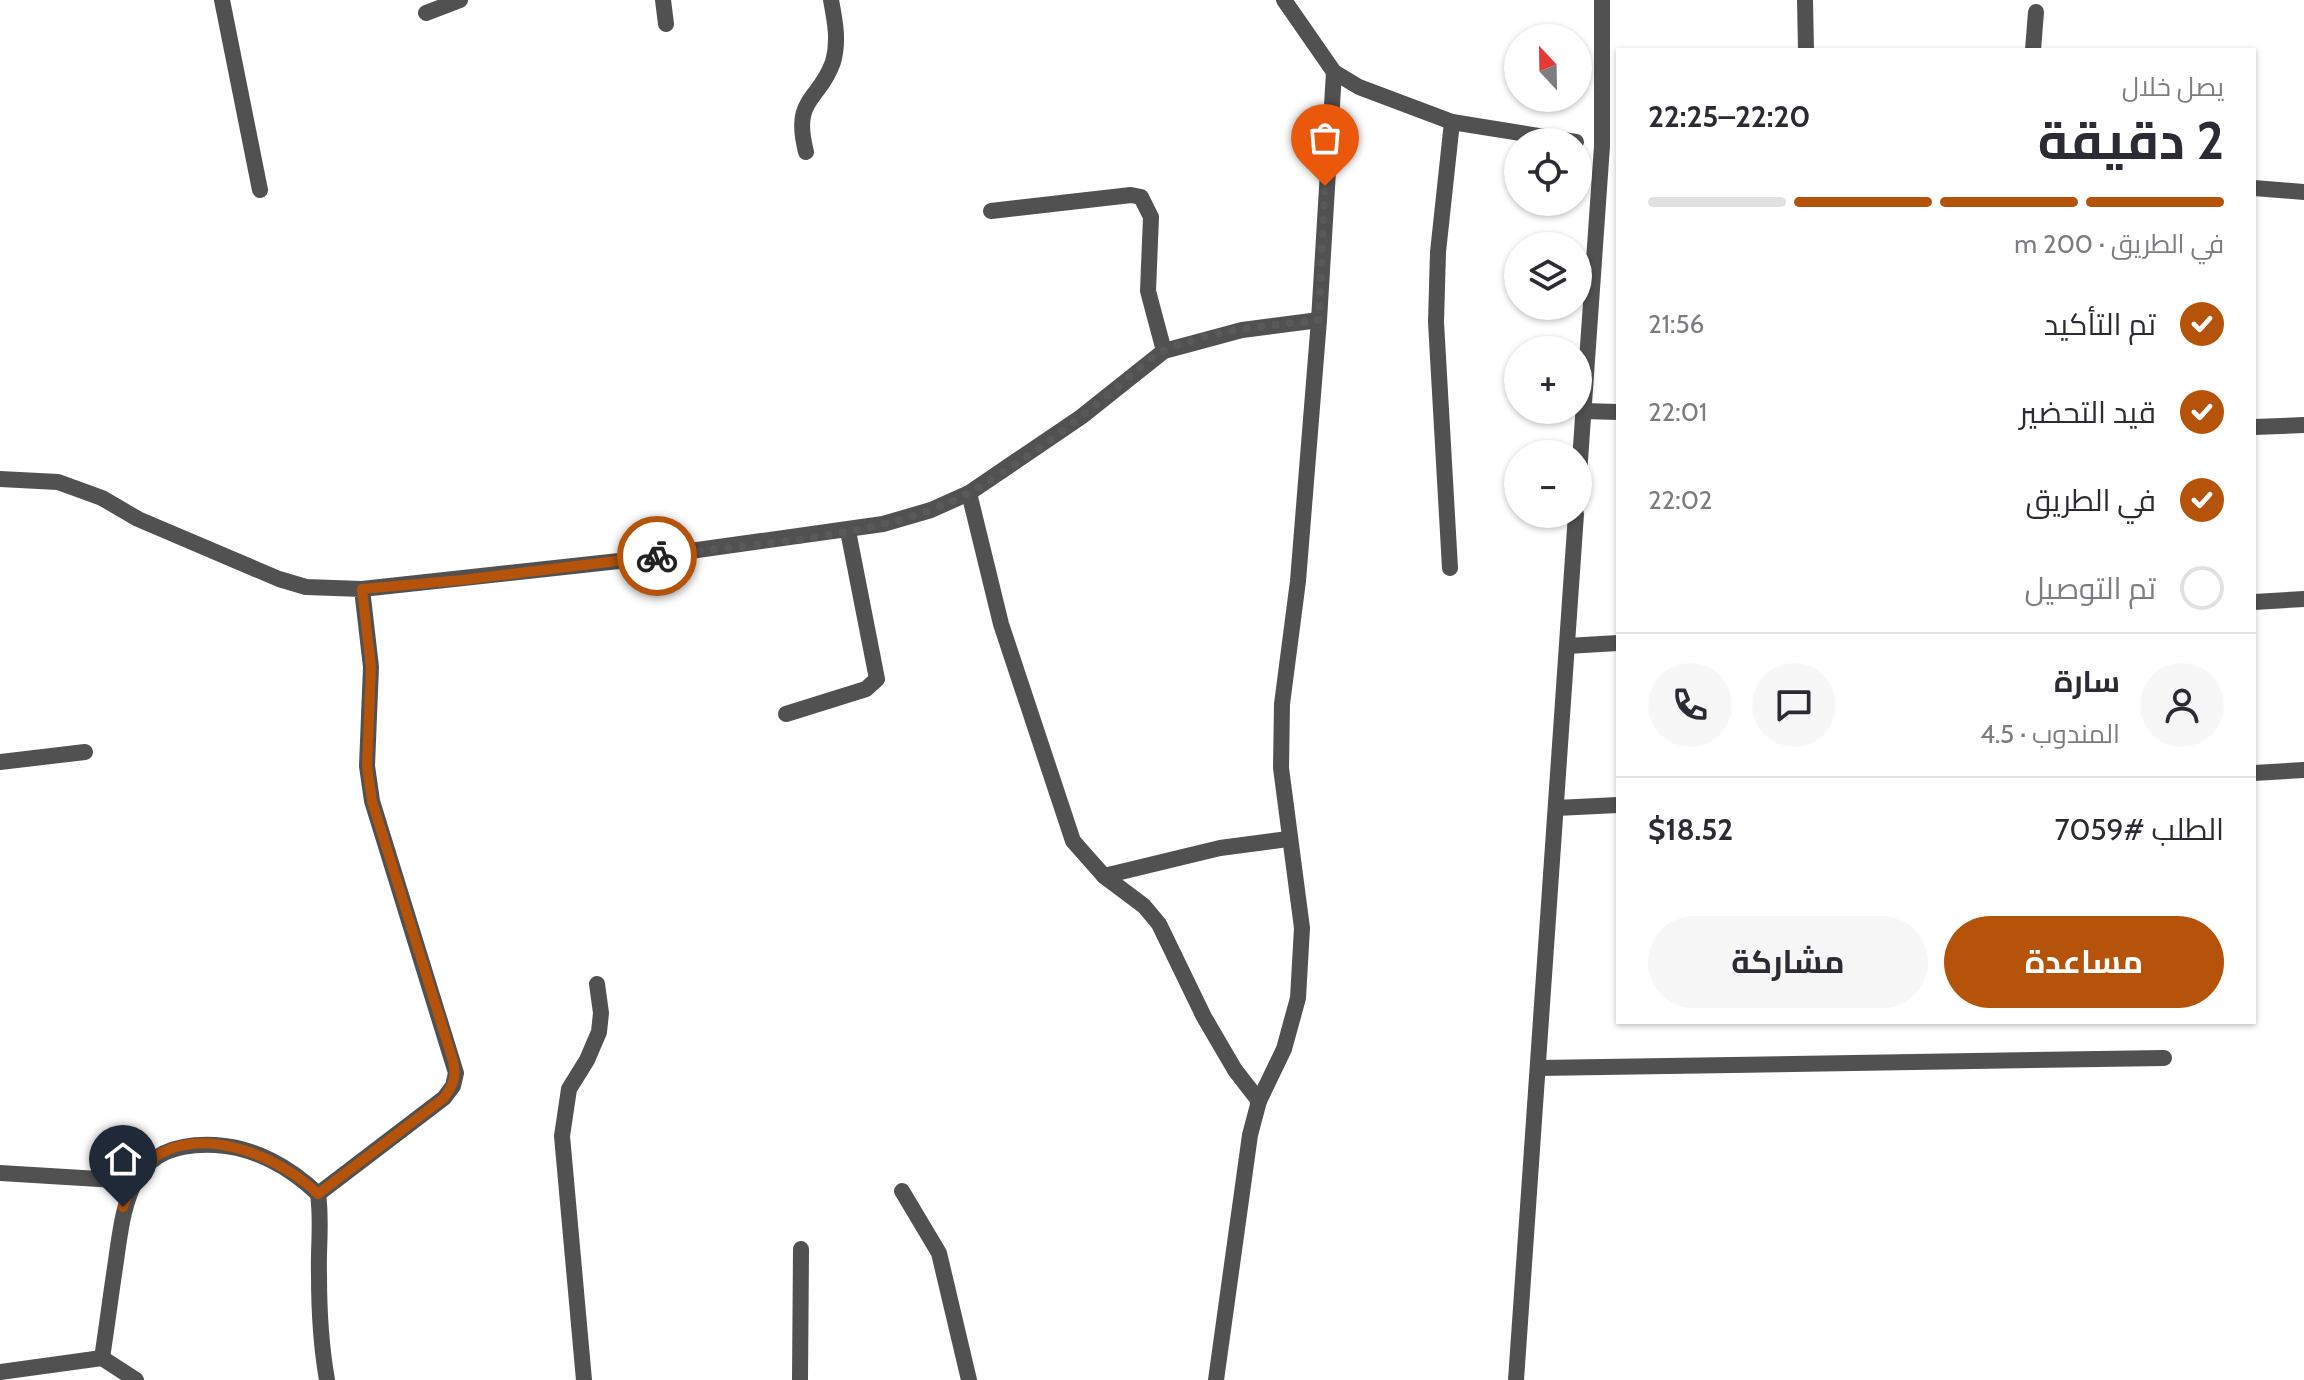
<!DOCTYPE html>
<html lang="ar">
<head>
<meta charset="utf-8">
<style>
  :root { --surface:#fff; --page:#f7f7f7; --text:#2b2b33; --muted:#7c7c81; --line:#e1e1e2; --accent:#b45309 }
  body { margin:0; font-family:Cabin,Cairo,sans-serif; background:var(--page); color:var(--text); direction:rtl; height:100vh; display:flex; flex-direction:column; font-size:30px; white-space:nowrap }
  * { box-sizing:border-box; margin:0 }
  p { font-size:26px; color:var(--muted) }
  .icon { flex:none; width:44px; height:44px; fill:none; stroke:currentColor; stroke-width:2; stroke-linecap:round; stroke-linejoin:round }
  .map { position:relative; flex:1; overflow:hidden; direction:ltr }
  .drawer { position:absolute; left:1616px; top:48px; width:640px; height:976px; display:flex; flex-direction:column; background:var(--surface); border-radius:0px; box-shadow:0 2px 6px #0004; direction:rtl }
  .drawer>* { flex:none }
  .needle { width:52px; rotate:338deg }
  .buttons { position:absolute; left:1504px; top:24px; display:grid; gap:16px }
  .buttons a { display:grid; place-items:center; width:88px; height:88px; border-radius:50%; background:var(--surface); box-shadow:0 2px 6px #0004; font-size:40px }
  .pin { position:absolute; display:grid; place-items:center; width:68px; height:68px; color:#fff; margin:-82px -34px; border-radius:50% 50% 50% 0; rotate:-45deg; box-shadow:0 0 8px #0007 }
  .pin .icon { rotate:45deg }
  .courier { position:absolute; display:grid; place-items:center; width:80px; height:80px; margin:-40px; border:6px solid #b45309; border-radius:50%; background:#fff; color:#222; box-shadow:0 2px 10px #0007 }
  .overview em { font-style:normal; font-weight:700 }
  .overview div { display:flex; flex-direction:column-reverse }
  .overview { display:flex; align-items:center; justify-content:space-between; height:136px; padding:0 32px }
  h1 { font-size:52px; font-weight:700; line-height:60px }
  .bar { display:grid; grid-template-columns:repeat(4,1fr); gap:12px 8px; align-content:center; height:96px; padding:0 32px }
  .bar i { height:10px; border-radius:6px; background:var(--line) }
  .bar .on { background:var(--accent) }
  .bar p { grid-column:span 4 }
  .line { display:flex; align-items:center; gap:20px; padding:0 32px; border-top:2px solid var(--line) }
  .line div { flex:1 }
  .round { display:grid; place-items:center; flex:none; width:84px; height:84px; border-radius:42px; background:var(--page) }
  ol { padding:0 32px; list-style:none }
  li { display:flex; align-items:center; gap:24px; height:88px }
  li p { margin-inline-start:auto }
  li .icon { padding:8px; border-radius:50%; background:var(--accent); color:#fff; stroke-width:4 }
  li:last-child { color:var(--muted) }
  li i { width:44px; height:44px; border:4px solid var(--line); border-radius:50% }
  .action { display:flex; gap:16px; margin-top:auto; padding:16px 32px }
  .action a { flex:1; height:92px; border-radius:48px; background:var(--accent); color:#fff; font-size:32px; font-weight:700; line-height:92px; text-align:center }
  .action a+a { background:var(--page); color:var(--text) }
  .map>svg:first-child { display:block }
</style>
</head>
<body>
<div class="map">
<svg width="2304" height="1380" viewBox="0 0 2304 1380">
  <rect width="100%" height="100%" fill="#fff"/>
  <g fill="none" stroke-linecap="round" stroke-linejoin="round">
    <g stroke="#515151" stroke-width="16">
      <path d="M222,0L260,190"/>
      <path d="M663,0L666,24"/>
      <path d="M1284,0L1334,72L1359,87L1452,122L1576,142"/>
      <path d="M1805,0L1806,50"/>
      <path d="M426,13L460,0"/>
      <path d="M2033,50L2036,12"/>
      <path d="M806,152C792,97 819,102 833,62C839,41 835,21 831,0"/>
      <path d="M2254,188L2304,192"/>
      <path d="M991,211L1131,195L1141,197L1151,217L1148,291L1164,351"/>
      <path d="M1583,411L1618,412"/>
      <path d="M2254,427L2304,425"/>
      <path d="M0,479L58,482L102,498L138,519L279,579L306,587L362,589L371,667L367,766L372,801L456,1073L453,1086L444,1098L318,1194"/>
      <path d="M1578,489L1602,146V0"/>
      <path d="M969,493L1001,624L1073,841L1104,876L1144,906L1159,924L1204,1017L1235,1070L1259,1101"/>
      <path d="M1450,568L1436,322L1438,252L1452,122"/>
      <path d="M362,589L619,561L883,524L931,510L969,493L1081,417L1164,351L1242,330L1319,320"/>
      <path d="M2254,602L2304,599"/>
      <path d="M1567,646L1618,643"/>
      <path d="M786,714L866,689L877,679L848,531"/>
      <path d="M0,762L85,752"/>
      <path d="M2254,773L2304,770"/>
      <path d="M1556,808L1618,805"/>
      <path d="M1104,876L1220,848L1288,839"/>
      <path d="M1538,1068L2164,1058"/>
      <path d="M0,1173L132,1181"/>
      <path d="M902,1191L939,1253L969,1380"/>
      <path d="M102,1358C107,1326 111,1293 116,1261C125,1194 133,1141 215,1145C254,1147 290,1167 318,1194C322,1222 318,1247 319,1275C319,1310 321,1346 327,1380"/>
      <path d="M0,1372L102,1358L136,1380"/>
      <path d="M584,1380L562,1136L569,1089L587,1060L599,1032L601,1013L597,984"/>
      <path d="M800,1380L801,1249"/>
      <path d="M1216,1380L1250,1135L1259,1101L1284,1049L1298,998L1302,928L1281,768L1282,704L1298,581L1319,320L1334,72"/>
      <path d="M1516,1380L1576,514"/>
    </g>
  </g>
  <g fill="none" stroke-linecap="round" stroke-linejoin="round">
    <path stroke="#595959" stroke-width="8" stroke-dasharray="0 14.4" d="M657,556C750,544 889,538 970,492C1018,465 1065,430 1108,395C1126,381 1145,360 1165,350C1211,329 1270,326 1319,320L1325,186"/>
    <path stroke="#b45309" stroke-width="10" d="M123,1207C130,1189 136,1171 152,1159C200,1122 281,1157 318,1194L444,1098C453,1085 457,1077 453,1061L372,801L367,766L371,667L362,589L462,580L657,556"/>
  </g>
</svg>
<div class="buttons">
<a><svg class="needle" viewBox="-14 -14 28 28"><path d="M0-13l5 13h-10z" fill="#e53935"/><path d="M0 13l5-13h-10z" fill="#7c7c81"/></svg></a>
<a><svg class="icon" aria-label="locate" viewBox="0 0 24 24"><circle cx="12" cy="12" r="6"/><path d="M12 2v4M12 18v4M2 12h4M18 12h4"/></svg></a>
<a><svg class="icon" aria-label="layers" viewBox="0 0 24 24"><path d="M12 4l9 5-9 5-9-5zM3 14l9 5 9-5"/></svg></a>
<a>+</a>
<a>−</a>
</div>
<div class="pin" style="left:1325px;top:186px;background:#ea580c"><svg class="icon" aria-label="bag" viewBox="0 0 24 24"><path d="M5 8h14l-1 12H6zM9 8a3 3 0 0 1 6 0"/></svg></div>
<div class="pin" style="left:123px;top:1207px;background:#1f2937"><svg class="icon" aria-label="home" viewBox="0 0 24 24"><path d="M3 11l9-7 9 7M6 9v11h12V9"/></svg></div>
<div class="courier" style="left:657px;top:556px"><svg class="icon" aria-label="bike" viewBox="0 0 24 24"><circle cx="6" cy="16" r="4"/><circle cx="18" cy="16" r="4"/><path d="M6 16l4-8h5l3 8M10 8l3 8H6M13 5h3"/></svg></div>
<section class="drawer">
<div class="overview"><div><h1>2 دقيقة</h1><p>يصل خلال</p></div><em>22:20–22:25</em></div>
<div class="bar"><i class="on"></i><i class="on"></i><i class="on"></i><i></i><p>في الطريق · 200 m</p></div>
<ol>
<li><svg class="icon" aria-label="check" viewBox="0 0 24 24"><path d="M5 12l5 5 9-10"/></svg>تم التأكيد<p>21:56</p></li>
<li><svg class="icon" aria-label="check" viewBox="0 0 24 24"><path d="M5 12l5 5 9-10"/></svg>قيد التحضير<p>22:01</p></li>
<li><svg class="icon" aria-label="check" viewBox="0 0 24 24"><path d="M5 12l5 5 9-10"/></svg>في الطريق<p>22:02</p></li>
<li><i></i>تم التوصيل</li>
</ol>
<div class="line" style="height:144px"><a class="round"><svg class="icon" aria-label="person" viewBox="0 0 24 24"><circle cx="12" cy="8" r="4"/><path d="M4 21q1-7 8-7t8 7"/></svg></a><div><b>سارة</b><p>المندوب · 4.5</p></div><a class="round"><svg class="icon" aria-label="chat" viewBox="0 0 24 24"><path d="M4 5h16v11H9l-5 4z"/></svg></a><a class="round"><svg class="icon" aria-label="phone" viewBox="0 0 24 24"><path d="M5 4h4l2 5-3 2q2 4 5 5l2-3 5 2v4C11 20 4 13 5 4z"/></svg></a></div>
<div class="line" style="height:104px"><div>الطلب #7059</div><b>$18.52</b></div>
<div class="action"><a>مساعدة</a><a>مشاركة</a></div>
</section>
</div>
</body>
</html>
